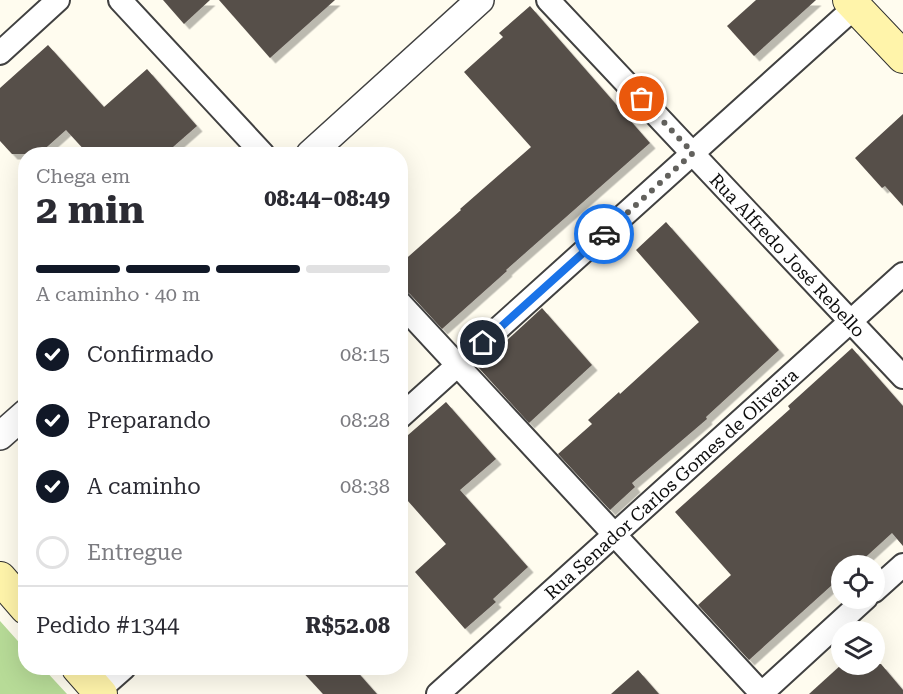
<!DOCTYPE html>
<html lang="pt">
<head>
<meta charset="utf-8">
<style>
  :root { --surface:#fff; --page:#f7f7f7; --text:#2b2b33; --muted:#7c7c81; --line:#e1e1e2; --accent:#111827 }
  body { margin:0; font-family:"Roboto Serif",serif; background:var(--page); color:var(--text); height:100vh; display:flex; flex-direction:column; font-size:22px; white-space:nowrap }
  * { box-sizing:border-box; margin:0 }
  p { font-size:20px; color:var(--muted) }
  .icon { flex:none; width:33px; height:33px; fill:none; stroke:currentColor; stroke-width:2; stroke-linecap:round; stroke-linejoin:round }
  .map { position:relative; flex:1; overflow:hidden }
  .sheet { position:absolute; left:18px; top:147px; width:390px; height:528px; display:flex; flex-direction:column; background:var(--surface); border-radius:24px; box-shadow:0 6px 24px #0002 }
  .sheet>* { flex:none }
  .buttons { position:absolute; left:831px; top:555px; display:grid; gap:12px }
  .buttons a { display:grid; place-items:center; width:54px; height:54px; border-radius:50%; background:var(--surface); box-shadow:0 6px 24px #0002; font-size:30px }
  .pin { position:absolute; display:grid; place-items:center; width:51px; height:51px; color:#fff; margin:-26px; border:3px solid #fff; border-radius:50%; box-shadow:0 2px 6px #0007 }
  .courier { position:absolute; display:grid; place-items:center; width:60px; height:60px; margin:-30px; border:4px solid #1a73e8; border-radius:50%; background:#fff; color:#222; box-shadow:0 2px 8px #0007 }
  .overview em { font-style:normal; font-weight:700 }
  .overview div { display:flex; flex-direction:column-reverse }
  .overview { display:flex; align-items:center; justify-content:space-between; height:102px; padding:0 18px }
  h1 { font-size:39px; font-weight:700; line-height:45px }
  .bar { display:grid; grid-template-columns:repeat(4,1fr); gap:9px 6px; align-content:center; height:72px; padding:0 18px }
  .bar i { height:8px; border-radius:4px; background:var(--line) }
  .bar .active { background:var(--accent) }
  .bar p { grid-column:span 4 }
  .line { display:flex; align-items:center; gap:15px; padding:0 18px; border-top:2px solid var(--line) }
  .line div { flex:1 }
  ol { padding:0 18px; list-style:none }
  li { display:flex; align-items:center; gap:18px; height:66px }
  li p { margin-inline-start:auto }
  li .icon { padding:6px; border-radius:50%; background:var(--accent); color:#fff; stroke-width:4 }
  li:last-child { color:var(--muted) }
  li i { width:33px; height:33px; border:3px solid var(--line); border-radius:50% }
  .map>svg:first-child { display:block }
</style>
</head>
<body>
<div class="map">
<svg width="903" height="694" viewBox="0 0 903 694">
  <defs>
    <filter id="shadow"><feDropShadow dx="5.5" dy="5.5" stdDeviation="0" flood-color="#0004"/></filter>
  </defs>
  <rect width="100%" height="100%" fill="#fffcef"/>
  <path fill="#b7db97" d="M0,621L25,649L26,668H43L67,694H0Z"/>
  <g fill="#574f4a" filter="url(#shadow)">
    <path d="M163,0H210L184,24Z"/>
    <path d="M219,0H335L270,58Z"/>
    <path d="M756,0H816L754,56L727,26Z"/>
    <path d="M530,6L650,143L506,270L507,271L442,329L410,294L400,287V264L461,210L460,209L531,147L464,72L503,37L499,33Z"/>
    <path d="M48,45L104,107L147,69L197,126L165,154H88L66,130L39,154H12L0,141V88Z"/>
    <path d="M903,114V206L885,186L882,188L855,158Z"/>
    <path d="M666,222L779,350L706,417L707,419L632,483L635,487L610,510L558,454L592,424L588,420L619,392L620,394L699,322L636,250Z"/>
    <path d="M542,308L592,365L529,423L478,367Z"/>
    <path d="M852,348L903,406V546L892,533L857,565L842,566V576L749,660L698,605L731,575L675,512L790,409L788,406Z"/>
    <path d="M446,402L496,459L460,490L528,567L493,599L496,602L465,629L415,572L446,544L400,492V442Z"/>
    <path d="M842,664H881L903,690V694H809Z"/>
    <path d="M299,668H354L377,694H323Z"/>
    <path d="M638,670L659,694H611Z"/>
  </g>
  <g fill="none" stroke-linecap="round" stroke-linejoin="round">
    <g stroke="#414141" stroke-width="26">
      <g id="minor">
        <path d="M120,0L263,154"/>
        <path id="s1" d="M548,0L903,377"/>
        <path d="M0,53L58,0"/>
        <path d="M400,303L762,694"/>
        <path d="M400,417L855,7"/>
        <path d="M874,591L903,565"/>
        <path d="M98,691L124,668"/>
        <path id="s2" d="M438,694L903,274"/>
        <path d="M761,694L866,598"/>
      </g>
    </g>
    <g stroke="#414141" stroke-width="30">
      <g id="tertiary">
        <path d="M310,154L480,0"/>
        <path d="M0,436L26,413"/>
      </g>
    </g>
    <g stroke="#303030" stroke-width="34">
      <g id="secondary">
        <path d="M849,0L903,57"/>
        <path d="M0,578L26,608"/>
        <path d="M78,668L101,694"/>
      </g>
    </g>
    <use href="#minor" stroke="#fff" stroke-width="22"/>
    <use href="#tertiary" stroke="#fff" stroke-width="27"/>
    <use href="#secondary" stroke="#fff4aa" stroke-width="32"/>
  </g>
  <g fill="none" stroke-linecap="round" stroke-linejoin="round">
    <path stroke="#62615d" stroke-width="6" stroke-dasharray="0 10.8" d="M604,234L693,153L642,99"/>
    <path stroke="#1a73e8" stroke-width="8" d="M483,343L604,234"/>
  </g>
  <g text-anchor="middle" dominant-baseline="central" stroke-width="6" stroke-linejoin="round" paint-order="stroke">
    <g font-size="18" fill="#0e0e0e" stroke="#fff">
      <text stroke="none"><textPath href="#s1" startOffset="350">Rua Alfredo José Rebello</textPath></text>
      <text stroke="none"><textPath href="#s2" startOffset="314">Rua Senador Carlos Gomes de Oliveira</textPath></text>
    </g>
  </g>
</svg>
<div class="buttons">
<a><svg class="icon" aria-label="locate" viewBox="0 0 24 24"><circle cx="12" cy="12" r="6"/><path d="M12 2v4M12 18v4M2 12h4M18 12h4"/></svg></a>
<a><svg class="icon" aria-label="layers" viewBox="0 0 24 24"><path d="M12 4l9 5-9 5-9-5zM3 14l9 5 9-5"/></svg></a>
</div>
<div class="pin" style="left:642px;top:99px;background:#ea580c"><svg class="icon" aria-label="bag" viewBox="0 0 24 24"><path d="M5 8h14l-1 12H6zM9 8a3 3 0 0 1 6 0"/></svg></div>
<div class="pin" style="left:483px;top:343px;background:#1f2937"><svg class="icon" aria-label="home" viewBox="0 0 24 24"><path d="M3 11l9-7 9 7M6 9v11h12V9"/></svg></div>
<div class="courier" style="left:604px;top:234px"><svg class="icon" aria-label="car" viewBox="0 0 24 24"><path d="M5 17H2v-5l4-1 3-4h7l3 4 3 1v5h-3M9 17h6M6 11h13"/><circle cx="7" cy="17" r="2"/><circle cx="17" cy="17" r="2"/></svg></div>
<section class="sheet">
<div class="overview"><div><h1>2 min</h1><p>Chega em</p></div><em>08:44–08:49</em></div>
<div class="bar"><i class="active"></i><i class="active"></i><i class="active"></i><i></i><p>A caminho · 40 m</p></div>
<ol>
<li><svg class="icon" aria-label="check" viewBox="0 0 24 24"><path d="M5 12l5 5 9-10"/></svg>Confirmado<p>08:15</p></li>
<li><svg class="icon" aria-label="check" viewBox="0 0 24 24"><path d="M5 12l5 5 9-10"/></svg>Preparando<p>08:28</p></li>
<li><svg class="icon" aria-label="check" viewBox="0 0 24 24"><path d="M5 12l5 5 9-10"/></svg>A caminho<p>08:38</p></li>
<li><i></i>Entregue</li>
</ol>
<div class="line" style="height:78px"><div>Pedido #1344</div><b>R$52.08</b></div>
</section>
</div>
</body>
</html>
